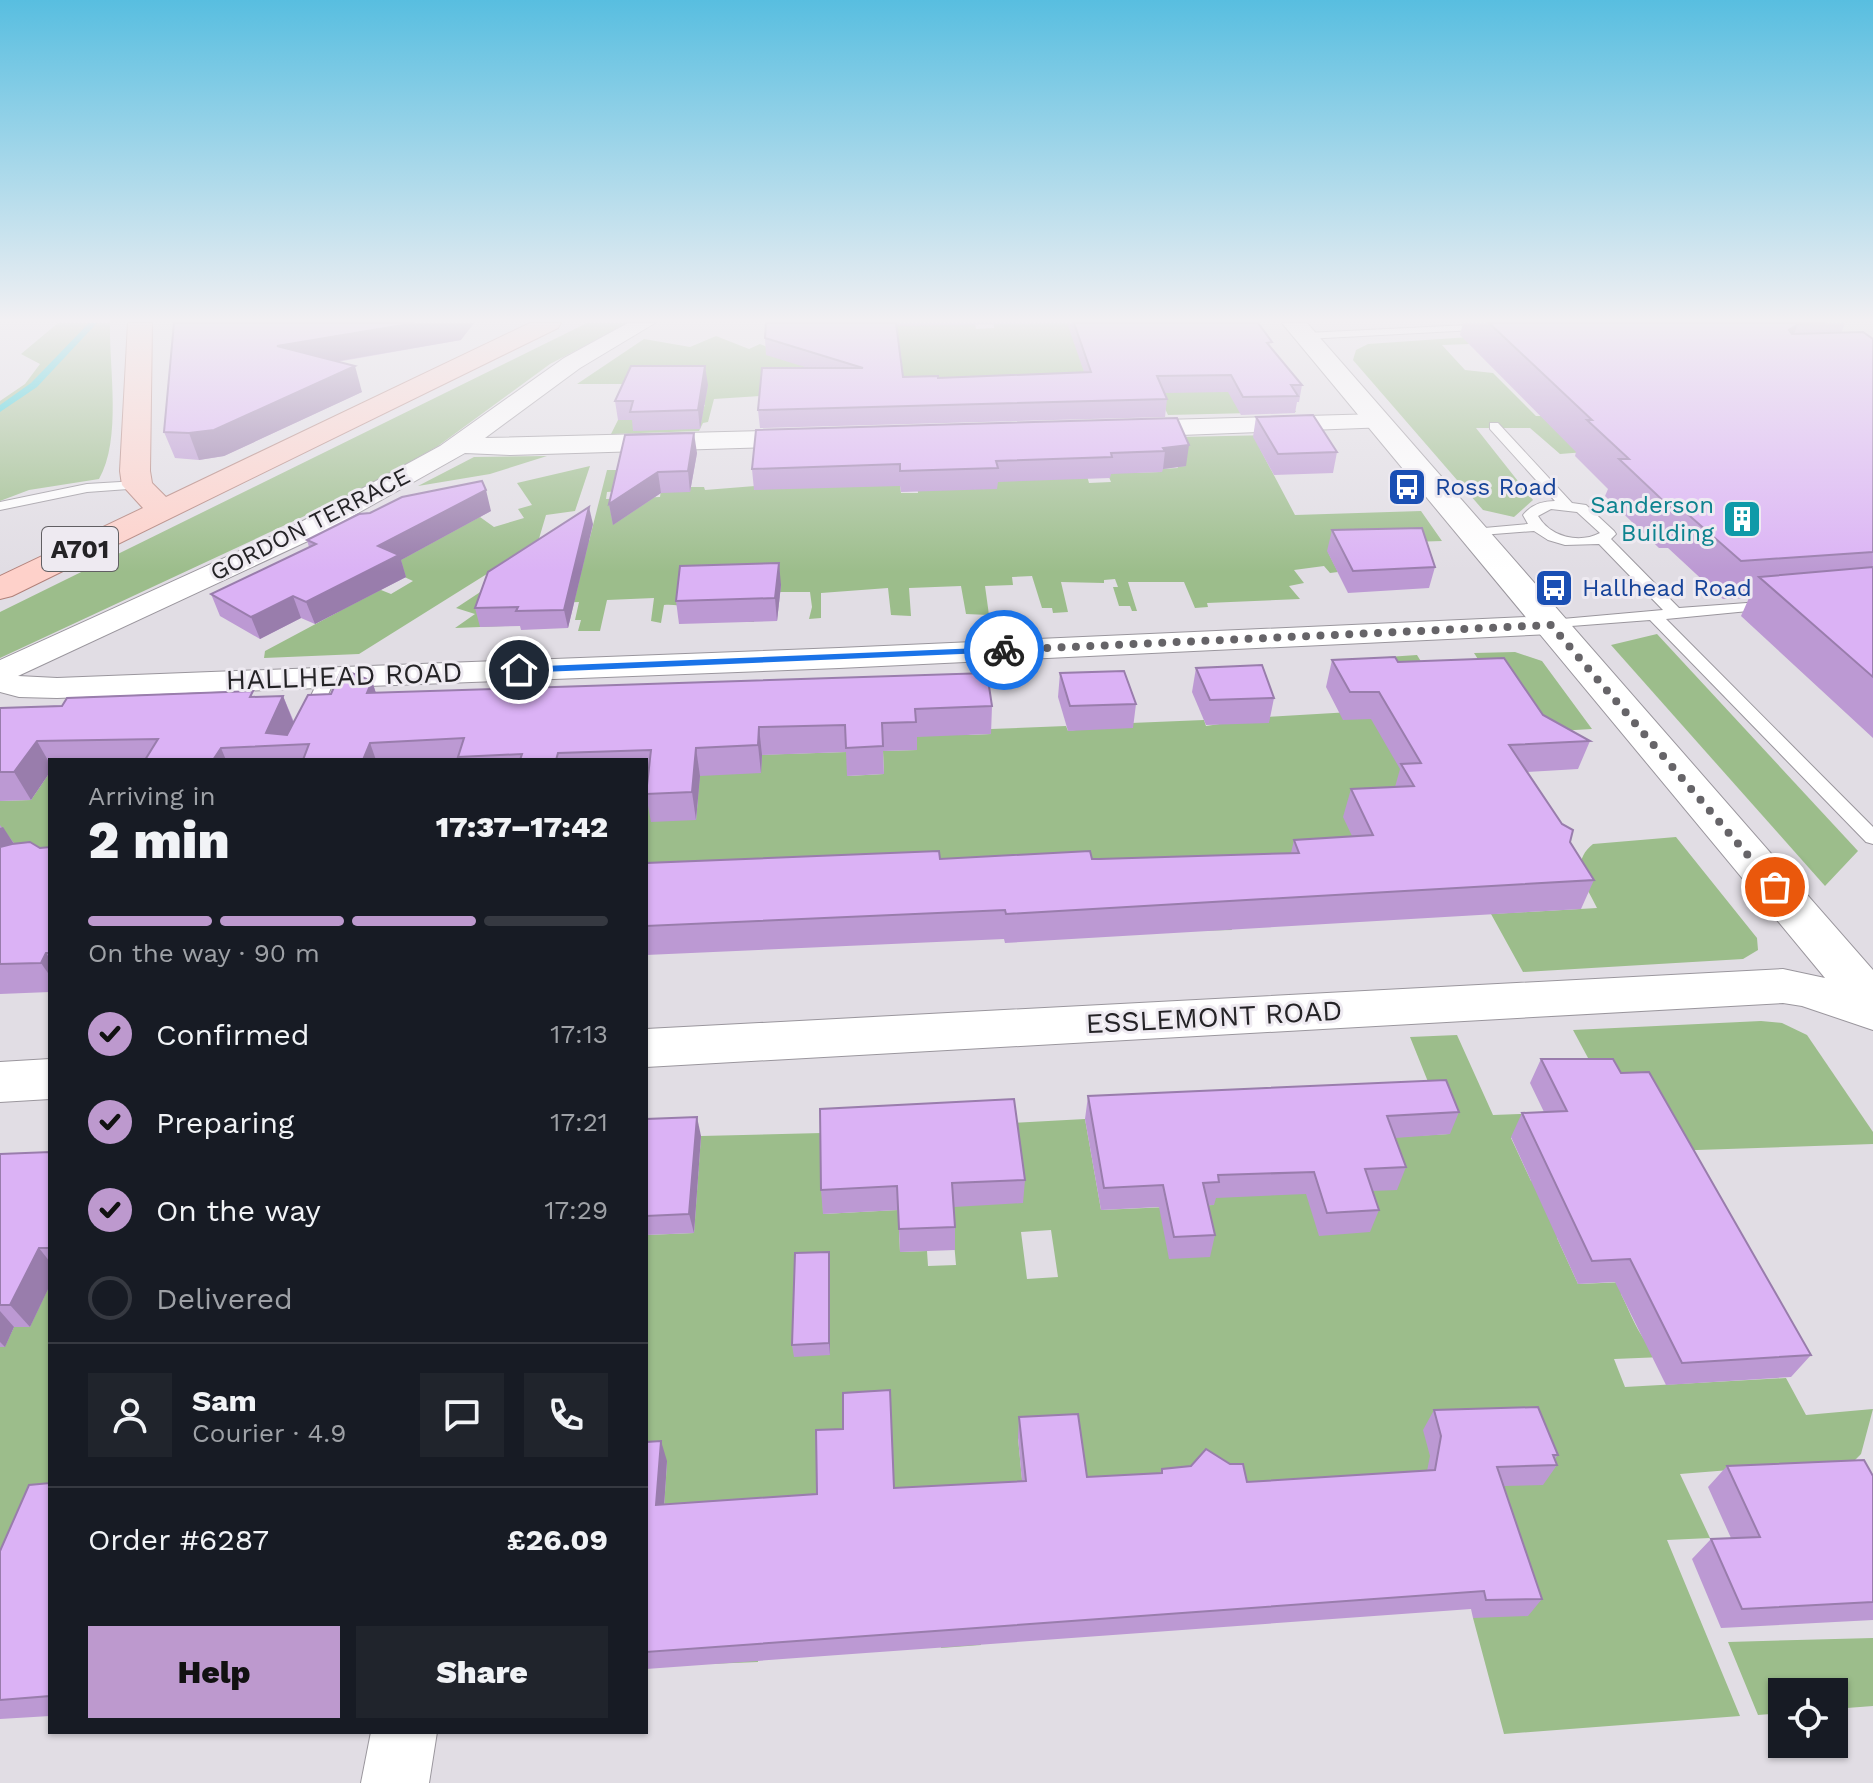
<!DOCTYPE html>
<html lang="en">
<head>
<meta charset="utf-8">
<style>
  :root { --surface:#171b24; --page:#20242c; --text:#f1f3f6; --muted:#9ea1a6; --line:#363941; --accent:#bd99ce }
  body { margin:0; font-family:"Work Sans",sans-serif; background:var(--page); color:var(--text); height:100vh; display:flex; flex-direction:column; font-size:30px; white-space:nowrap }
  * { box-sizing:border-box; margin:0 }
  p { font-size:26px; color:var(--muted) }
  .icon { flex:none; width:44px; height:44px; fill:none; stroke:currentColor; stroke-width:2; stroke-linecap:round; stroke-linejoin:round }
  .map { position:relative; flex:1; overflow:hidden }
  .side { position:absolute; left:48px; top:758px; width:600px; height:976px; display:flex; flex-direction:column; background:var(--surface); border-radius:0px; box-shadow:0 2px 6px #0004 }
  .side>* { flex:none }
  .controls { position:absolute; left:1768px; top:1678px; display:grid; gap:16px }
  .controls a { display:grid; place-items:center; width:80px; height:80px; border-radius:0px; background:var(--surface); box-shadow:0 2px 6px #0004; font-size:40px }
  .pin { position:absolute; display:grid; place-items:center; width:68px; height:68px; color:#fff; margin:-34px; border:4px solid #fff; border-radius:50%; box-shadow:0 2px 8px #0007 }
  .courier { position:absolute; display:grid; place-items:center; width:80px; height:80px; margin:-40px; border:6px solid #1a73e8; border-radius:50%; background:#fff; color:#222; box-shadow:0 2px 10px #0007 }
  .overview em { font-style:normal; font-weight:800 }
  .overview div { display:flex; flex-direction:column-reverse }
  .overview { display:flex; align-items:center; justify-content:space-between; height:136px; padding:0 40px }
  h1 { font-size:52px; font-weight:800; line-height:60px }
  .bar { display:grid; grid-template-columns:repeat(4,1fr); gap:12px 8px; align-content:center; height:96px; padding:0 40px }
  .bar i { height:10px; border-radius:6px; background:var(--line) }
  .bar .active { background:var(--accent) }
  .bar p { grid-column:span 4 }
  .line { display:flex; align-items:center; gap:20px; padding:0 40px; border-top:2px solid var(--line) }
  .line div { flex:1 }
  .round { display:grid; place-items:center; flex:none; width:84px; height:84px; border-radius:0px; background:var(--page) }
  ol { padding:0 40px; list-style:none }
  li { display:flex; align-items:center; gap:24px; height:88px }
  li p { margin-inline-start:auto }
  li .icon { padding:8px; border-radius:50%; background:var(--accent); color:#111; stroke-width:4 }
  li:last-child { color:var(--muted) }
  li i { width:44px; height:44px; border:4px solid var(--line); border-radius:50% }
  .primary-button { display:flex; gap:16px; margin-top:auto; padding:16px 40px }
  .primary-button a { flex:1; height:92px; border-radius:0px; background:var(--accent); color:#111; font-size:32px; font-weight:800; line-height:92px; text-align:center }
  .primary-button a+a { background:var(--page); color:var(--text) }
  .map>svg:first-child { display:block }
</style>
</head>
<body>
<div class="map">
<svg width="1873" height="1783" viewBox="0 0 1873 1783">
  <rect width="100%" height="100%" fill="#e1dde4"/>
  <g fill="#9cbd8b" fill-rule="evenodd">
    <path d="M58,323H110C109,369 122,439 99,479L29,490L0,501V401L25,384L40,364L21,354Z"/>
    <path d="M587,323H628L550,364L438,446L356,492L0,658V612Z"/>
    <path d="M838,323H975L976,329L994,328V324L1086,323L1234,365L714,399L708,422L703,423L699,431L611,434L618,420H639L703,409L705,405L652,384H577L644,339L690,347L716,336L749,349L760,344L767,347Z"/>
    <path d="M1513,334L1529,342L1442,345L1465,370L1493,373L1536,416L1587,417L1623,449L1560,454L1530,428H1476L1533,500L1514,517L1483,510L1353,360L1356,350L1368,344Z"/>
    <path d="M1157,392H1234L1291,404L1296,412L1168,415Z"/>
    <path d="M1275,435L1260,449L1295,515L1421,511L1442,541L1379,543L1328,552L1338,572L1330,573L1324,566L1294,570L1304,583L1289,586L1300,599L1207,603L1208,607L1195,608L1184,582H1128L1137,611H1132L1130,606H1119L1113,587H1118L1115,579L1104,580V583L1061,582L1068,612L1053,613L1052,608H1042L1032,576L1012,577L1013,585L985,586L989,615L966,614L961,586L909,588L911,616L891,615L888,588L821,593V618L809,619L812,607L810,592H780L757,586L754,622C723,623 695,603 664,605L661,623L651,621L654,598L607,600L600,631H578L581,620H575L579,602L550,603L505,626L455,628L475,614L456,608L497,581L589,541L607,470H625L620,491L607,492L606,499L660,497L661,490L690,492L691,487H704L705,490L755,486L802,488L897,462L901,493H918L917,481L990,459L1087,476L1089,483L1111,482L1100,455L1127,473L1161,472V469L1178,468L1172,453L1188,452L1180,437Z"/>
    <path d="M547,456L490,474L418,486L474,457Z"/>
    <path d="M590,466L575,511L546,515L538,542L359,654L264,658L265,651L338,612L371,586L391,594L413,581L385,568L464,521L480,517L494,527L524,518L518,509L532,505L517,483Z"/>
    <path d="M1657,634L1858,851L1825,886L1611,645Z"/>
    <path d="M1515,652L1542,661L1592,729L1523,733L1370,876L1217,886L1232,930L646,944V760H634L667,759L696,820L698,798L691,757L847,752L848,776L884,774L883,751L917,750L914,722L970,735L991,734V729L1066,726L1068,731L1131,723L1204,720L1206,726L1267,717L1402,709L1373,658L1417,655L1449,707L1507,704L1474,653Z"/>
    <path d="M50,772V849L0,843V801L31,800Z"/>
    <path d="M1676,837L1757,938L1758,950L1743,959L1523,972L1491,914L1597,908C1587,887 1568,864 1593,844Z"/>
    <path d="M1761,1021L1782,1023L1807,1035L1873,1132V1144L1667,1151L1609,1097L1573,1030Z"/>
    <path d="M1457,1035L1493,1115L1544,1113L1511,1138L1531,1181L1577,1180L1604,1236L1557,1238L1578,1284L1626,1282L1621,1294C1633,1318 1640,1343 1663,1357L1614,1359L1625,1387L1786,1378L1806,1415L1873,1409L1861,1454L1855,1460L1680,1474L1710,1538L1667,1540L1740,1716L1504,1734L1473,1618L1485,1488L1539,1475L1439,1489L1084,1497L1018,1438L1024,1500L970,1504L981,1645L941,1648L932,1506L876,1509L845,1449L820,1513L762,1517L758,1662L709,1664L663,1524L667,1462H646V1235L694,1233L701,1136L822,1133L823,1214L898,1210L900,1252L927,1251L928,1266L956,1265L951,1207L1012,1123L1085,1119L1101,1210L1213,1205L1198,1141L1356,1192L1378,1138L1449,1134L1410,1037ZM1051,1230L1058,1277L1027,1279L1021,1232Z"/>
    <path d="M50,1271V1508L0,1573V1347L5,1346L14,1327H30Z"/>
    <path d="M1873,1638V1706L1834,1709V1692H1782V1713L1758,1715L1728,1642Z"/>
  </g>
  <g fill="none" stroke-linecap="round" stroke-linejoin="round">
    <path fill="#21ccd3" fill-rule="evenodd" d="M89,323H97L37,387L0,412V405L31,383Z"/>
    <g stroke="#9a969d" stroke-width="2">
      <g id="service">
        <path d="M1489,324L1493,325V329L1306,339L1300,336L1306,333Z"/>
        <path d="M1490,423H1498L1572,503L1586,505L1614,531L1616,534L1611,539L1679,608L1774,601V607L1769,609L1666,619L1873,827V844L1866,842L1650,620L1545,628V622L1551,620L1663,610L1599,544L1565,545L1548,540L1534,531L1468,536V530L1473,529L1528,524L1523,515C1531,505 1542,501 1555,501L1490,429ZM1551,509L1577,512L1600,533C1579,544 1550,537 1538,516Z"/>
        <path d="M137,481L144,485L142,488L87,492L0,510V502L87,484Z"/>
        <path d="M328,672L336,677L298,760H280L320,677Z"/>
      </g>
    </g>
    <g stroke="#9a969d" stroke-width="2">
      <g id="minor">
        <path d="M628,323H655L580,368L485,438L809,430L818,433L822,438L818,443L809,446L510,455L465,453L310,540L18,676L57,678L839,648L1551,616L1562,618L1567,625L1562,632L1551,634L839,668L57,698L19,697L0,692V660L290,528L440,446L564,358Z"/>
        <path d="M1379,414L1388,417L1392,422L1388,427L1128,437L1119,434L1115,429L1119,424L1128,421Z"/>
        <path d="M371,1732H437L429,1783H361Z"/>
      </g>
    </g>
    <g stroke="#9a969d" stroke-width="2">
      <g id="tertiary">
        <path d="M1282,323H1307L1873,970V1030L1802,1006L1783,1003L646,1067V1029L1783,969L1825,978Z"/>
        <path d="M50,1059V1099L0,1102V1062Z"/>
      </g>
    </g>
    <g stroke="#b18079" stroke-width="2">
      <path id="primary" d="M128,323H152L150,471L152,483L166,497L530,323H561L558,328L12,596L0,599V576L143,508L122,485L120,471Z"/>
    </g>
    <use href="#service" fill="#fff" fill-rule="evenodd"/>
    <use href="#minor" fill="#fff" fill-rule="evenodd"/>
    <use href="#tertiary" fill="#fff" fill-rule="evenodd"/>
    <use href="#primary" fill="#fed1ca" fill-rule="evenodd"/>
  </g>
  <g fill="#bc99d3" fill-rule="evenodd">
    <path d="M174,323L461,340L337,362L362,392L224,456L199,460L175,458L164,432Z"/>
    <path d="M766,323H1258L1271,347L1302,385L1299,402H1297L1295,413L1241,415L1228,392L1165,393L1167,399L1165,417L760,428L758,410L808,368L766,355L765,338ZM1067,323L1084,372L938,378L903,377L896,326Z"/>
    <path d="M1446,323H1845L1841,333L1873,339V738L1741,616L1749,598L1723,599L1668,548H1659L1605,496L1608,489L1575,456L1576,452L1460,335L1463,323Z"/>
    <path d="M708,385L700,429L633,431L632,420H618L615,401Z"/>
    <path d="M1256,417L1337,452L1333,473L1274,475L1253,437Z"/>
    <path d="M1177,418L1186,466L1163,469L1162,472L1111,474L1110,478L998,482L997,489L901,492L900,486L754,490L752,469Z"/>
    <path d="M625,435L697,453L690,492L661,493L613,525L609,504Z"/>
    <path d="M491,511L401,560L406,577L315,624L301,618L260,639L220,616L211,594L309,547L307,540Z"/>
    <path d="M593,524L568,628L521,630L520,626L480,627L475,608Z"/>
    <path d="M1332,530L1435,567L1429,588L1348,593L1327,551Z"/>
    <path d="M781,585L777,621L679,624L676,601Z"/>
    <path d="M1332,660L1398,662L1543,715L1590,741L1578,769L1527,772L1594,880L1581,909L1005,943L1004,939L646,955V863L940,859H1099L1291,853L1294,840L1352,836L1343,817L1351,789L1395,787L1400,769L1371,719L1343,720L1326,687Z"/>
    <path d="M1196,668L1274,698L1269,723L1206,725L1192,692Z"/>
    <path d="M1060,673L1136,704L1133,728L1068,731L1058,697Z"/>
    <path d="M372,681L376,693L992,706L991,734L917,737V750L883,751L884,774L847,776L846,752L762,755L761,773L700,776L696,820L651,822L646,795L648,778H646V760H50V772L31,800L0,801V708L283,696L294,722L331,694Z"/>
    <path d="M0,825L14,843L40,848L50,847V992L0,994Z"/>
    <path d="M1541,1059L1621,1073L1811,1355L1791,1377L1666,1385L1615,1282L1578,1284L1511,1137L1522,1113L1544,1112L1530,1083Z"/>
    <path d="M1088,1096L1459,1112L1450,1134L1395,1138L1406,1167L1397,1190L1372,1191L1379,1210L1370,1232L1319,1236L1306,1194L1216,1198L1214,1205H1208L1215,1235L1210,1257L1169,1259L1159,1207L1101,1210L1085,1119Z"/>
    <path d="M646,1119L701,1136L694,1233L646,1235Z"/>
    <path d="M50,1152V1285L30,1327H14L5,1347H0V1154Z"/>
    <path d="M1025,1180L1023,1203L954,1207L955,1227V1250L900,1252L898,1210L823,1214L821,1190Z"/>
    <path d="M830,1264V1355L794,1357L792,1345Z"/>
    <path d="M1434,1410L1558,1455L1555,1459L1557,1465L1543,1485L1504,1486L1542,1599L1528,1616L1473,1618L1471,1609L646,1669V1442L667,1461L664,1504L894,1488L1022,1481L1018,1437L1019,1417L1087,1477L1160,1473L1162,1469L1247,1482L1427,1471L1430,1456L1423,1430Z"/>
    <path d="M1727,1466L1873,1476V1620L1721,1628L1692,1559L1711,1539L1731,1538L1708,1487Z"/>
    <path d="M50,1483V1716L0,1719V1551Z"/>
  </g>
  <g fill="#997dac">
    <path d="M415,323H474L461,340L286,370L277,346Z"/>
    <path d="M1798,324L1784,357L1789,330Z"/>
    <path d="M355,366L362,392L224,456L199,460L189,433Z"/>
    <path d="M705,366L708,385L700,429L698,410Z"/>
    <path d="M694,433L697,453L690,492L688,471Z"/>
    <path d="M1189,445L1186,466L1163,469L1165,451L1163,448Z"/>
    <path d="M658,472L661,493L613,525L609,504Z"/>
    <path d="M486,490L491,511L401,560L406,577L315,624L306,602L378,546Z"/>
    <path d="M589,507L593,524L568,628L564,610Z"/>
    <path d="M779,563L781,585L777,621L775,598Z"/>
    <path d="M293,596L301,618L260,639L251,617Z"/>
    <path d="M372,681L381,709L367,693Z"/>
    <path d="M283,696L294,724L284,745L266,733Z"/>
    <path d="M759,727L762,755L761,773L758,745Z"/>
    <path d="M37,741L50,764V772L31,800L14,772Z"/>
    <path d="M370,743L376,760H363Z"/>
    <path d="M221,748L226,760H213Z"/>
    <path d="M696,748L700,776L696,820L692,792Z"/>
    <path d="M3,827L21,855L0,863V828Z"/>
    <path d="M46,953L50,959V976L41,963Z"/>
    <path d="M697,1117L701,1136L694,1233L689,1214Z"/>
    <path d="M39,1248L50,1262V1285L30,1327L10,1305Z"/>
    <path d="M829,1252L830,1264V1355L829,1343Z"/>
    <path d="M0,1311L14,1327L5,1347L0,1342Z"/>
    <path d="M661,1441L667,1461L663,1524L656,1505Z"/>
  </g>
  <g fill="#dbb2f5" stroke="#997dac" stroke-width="2">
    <path d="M174,323H415L277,346L355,366L214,430L189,433L164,432Z"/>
    <path d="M766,323H896L903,377L938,376V378L1091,372L1074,323H1258L1272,342L1267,343L1302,385H1291L1298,396L1243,397L1231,375L1157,376L1167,399L758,410L762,368H863L765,338Z"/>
    <path d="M1489,323H1825L1798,324L1789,330L1792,334L1863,332L1873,339V552L1741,561L1683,510L1674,511L1619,459H1629L1587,420H1592Z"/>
    <path d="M631,366H705L698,410L630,412L633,401H615Z"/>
    <path d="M1313,415L1337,452L1278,454L1256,417Z"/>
    <path d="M1177,418L1189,445L1163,448L1165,451L1111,453L1112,457L996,461L998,468L900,471V464L752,469L756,430Z"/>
    <path d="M694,433L688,471L658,472L609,504L625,435Z"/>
    <path d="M482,481L486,490L378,546L399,555L306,602L293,596L251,617L211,594L316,544L307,540L359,514L370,513L402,497Z"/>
    <path d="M589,507L564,610L516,611L518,607L475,608L488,572Z"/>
    <path d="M1422,528L1435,567L1353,571L1332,530Z"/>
    <path d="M779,563L775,598L676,601L680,566Z"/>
    <path d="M1873,567V677L1759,577Z"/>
    <path d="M1395,657L1398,662L1504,658L1543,715L1590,741L1509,745L1562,824L1573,830L1570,842L1594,880L1006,914L1005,910L646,926V863L939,851L940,859L1090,851L1092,859H1099L1299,853L1294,840L1373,835L1351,789L1414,786L1401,764L1421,763L1379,692H1350L1332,660Z"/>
    <path d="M1262,665L1274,698L1210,700L1196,668Z"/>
    <path d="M342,669L372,681L367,693L987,673L992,706L915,709L916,722L882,723L883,746L846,748L845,725L759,727L758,745L696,748L692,792L646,794L651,750L558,753L556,760H520L522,754L458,757L464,738L370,743L363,760H303L309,744L221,748L213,760H145L158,739L37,741L14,772H0V708L62,706L67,698L253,691L250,697L283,696L266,733L287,735L308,695L331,694Z"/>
    <path d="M1124,671L1136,704L1070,706L1060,673Z"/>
    <path d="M30,842L40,848L50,847V953H46L41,963L0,964V847L12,844Z"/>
    <path d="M1541,1059H1613L1621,1073L1649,1072L1811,1355L1682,1363L1630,1259L1592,1261L1522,1113L1567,1111Z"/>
    <path d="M1446,1080L1459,1112L1387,1116L1406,1167L1365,1169L1379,1210L1327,1213L1314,1172L1218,1175L1219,1182L1203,1183L1215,1235L1174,1237L1163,1185L1104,1188L1088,1096Z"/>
    <path d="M1014,1099L1025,1180L952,1183L955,1227L899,1229L897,1186L821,1190L820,1109Z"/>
    <path d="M697,1117L689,1214L646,1216V1119Z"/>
    <path d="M50,1152V1248H39L10,1305H0V1154Z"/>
    <path d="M829,1252V1343L792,1345L795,1253Z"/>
    <path d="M890,1390L894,1488L1026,1481L1019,1417L1078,1414L1087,1477L1162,1473V1469L1191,1466L1206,1449L1230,1464H1243L1247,1482L1435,1470L1441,1436L1434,1410L1538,1407L1558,1455H1553L1557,1465L1497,1467L1542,1599L1486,1600L1484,1591L646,1652V1442L661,1441L656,1505L817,1494L816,1430L843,1429V1393Z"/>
    <path d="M1864,1460L1873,1476V1602L1742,1609L1711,1539L1760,1537L1727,1466Z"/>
    <path d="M50,1483V1696L0,1700V1551L29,1485Z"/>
  </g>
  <linearGradient id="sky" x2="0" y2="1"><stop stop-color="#58bee0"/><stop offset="0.56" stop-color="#f2f0f3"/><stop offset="1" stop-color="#f2f0f3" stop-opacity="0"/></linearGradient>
  <rect width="1873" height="572" fill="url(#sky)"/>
  <path fill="#1a73e8" d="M1004,647L1009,650L1008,652L519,673L514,670L519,667Z"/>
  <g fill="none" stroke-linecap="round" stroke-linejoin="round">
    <path stroke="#666468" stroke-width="8" stroke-dasharray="0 14.4" d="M1004,650L1551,625L1775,887"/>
  </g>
  <defs>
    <g id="bus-square" transform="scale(2)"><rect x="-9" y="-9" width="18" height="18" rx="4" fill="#1a4fb4" stroke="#eeeaf1"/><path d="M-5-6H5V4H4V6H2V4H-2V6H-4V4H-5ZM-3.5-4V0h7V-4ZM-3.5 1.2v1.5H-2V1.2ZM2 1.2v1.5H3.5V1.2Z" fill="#fff"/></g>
    <g id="building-square" transform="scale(2)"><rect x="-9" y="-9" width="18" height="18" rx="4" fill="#0f9aa8" stroke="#eeeaf1"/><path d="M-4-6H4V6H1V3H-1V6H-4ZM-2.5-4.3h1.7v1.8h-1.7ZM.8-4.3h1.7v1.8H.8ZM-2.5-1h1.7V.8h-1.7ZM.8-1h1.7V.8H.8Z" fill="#fff"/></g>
  </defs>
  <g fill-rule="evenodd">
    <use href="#bus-square" x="1407" y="487"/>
    <use href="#building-square" x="1742" y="519"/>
    <use href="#bus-square" x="1554" y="588"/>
  </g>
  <g text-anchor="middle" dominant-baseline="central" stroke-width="6" stroke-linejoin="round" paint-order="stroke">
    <g font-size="24" fill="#164399" stroke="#eeeaf1" text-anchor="start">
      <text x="1435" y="487">Ross Road</text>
      <text x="1582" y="588">Hallhead Road</text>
    </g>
    <g font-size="24" fill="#0d838f" stroke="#eeeaf1" text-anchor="end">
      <text x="1714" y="505">Sanderson<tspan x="1714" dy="28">Building</tspan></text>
    </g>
    <g font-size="24" fill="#242326" stroke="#eeeaf1">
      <text transform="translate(310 524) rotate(-27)">GORDON TERRACE</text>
    </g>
    <rect fill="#eeeaf1" stroke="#615f63" stroke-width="2" x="42" y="527" width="76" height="44" rx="6"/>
    <g font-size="26" font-weight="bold" fill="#242326">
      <text x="80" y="549">A701</text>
    </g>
    <g font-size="28" fill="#242326" stroke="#eeeaf1">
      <text transform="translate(344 676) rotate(-2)">HALLHEAD ROAD</text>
      <text transform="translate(1214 1017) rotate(-3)">ESSLEMONT ROAD</text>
    </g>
  </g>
</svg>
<div class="controls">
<a><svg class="icon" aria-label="locate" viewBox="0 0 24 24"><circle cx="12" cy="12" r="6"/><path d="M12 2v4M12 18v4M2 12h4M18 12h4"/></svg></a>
</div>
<div class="pin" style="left:1775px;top:887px;background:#ea580c"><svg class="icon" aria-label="bag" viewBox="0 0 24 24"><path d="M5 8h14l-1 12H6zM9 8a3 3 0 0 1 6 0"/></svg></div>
<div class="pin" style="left:519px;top:670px;background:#1f2937"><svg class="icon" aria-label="home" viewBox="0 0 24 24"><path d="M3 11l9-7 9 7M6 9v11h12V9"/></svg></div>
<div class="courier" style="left:1004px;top:650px"><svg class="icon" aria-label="bike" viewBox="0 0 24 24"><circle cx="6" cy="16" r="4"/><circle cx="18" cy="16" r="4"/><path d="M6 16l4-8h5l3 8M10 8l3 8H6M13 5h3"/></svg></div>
<section class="side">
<div class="overview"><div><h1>2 min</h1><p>Arriving in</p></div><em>17:37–17:42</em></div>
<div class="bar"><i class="active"></i><i class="active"></i><i class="active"></i><i></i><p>On the way · 90 m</p></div>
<ol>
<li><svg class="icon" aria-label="check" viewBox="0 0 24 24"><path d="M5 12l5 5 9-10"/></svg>Confirmed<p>17:13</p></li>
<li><svg class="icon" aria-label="check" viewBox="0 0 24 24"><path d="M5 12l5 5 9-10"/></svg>Preparing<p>17:21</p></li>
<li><svg class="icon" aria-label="check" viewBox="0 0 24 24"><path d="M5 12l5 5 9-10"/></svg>On the way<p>17:29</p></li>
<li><i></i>Delivered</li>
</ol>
<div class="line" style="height:144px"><a class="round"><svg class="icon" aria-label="person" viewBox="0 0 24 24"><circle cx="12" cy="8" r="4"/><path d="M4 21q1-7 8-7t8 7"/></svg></a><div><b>Sam</b><p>Courier · 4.9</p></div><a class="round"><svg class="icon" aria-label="chat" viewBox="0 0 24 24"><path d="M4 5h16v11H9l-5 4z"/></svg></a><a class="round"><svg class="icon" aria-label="phone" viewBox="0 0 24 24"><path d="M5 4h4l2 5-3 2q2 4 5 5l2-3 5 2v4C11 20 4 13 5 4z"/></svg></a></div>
<div class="line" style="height:104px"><div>Order #6287</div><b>£26.09</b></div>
<div class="primary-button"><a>Help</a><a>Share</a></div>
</section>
</div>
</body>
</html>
